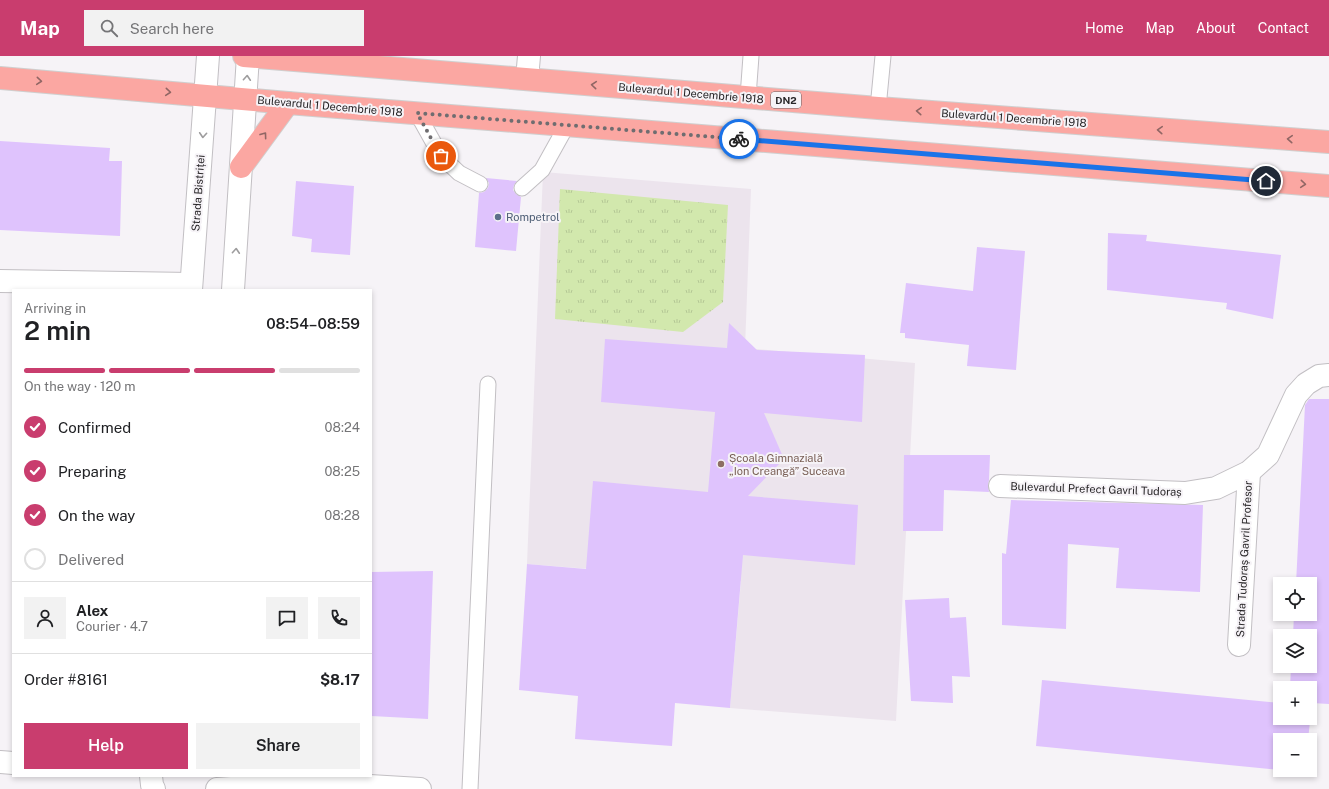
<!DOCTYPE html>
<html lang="en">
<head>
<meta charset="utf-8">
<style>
  :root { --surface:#fff; --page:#f2f2f2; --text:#202124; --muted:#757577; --line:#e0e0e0; --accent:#c93d6e }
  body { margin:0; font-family:"Public Sans",sans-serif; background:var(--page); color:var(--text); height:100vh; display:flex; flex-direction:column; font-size:15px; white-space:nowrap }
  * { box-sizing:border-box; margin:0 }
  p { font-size:13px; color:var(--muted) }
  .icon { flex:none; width:22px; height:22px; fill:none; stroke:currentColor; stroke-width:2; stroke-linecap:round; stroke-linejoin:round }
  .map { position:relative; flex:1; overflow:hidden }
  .side { position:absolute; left:12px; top:233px; width:360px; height:488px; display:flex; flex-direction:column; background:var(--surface); border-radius:0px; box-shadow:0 2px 6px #0003 }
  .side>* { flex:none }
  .buttons { position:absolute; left:1273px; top:521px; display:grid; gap:8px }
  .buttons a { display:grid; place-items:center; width:44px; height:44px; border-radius:0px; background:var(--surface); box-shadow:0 2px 6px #0003; font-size:20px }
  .pin { position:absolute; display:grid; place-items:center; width:34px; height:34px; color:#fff; margin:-17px; border:2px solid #fff; border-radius:50%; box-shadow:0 1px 4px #0007 }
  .courier { position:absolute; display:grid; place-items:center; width:40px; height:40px; margin:-20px; border:3px solid #1a73e8; border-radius:50%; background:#fff; color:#222; box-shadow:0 1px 5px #0007 }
  .headline em { font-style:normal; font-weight:600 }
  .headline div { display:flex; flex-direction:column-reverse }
  .headline { display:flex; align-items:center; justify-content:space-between; height:68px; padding:0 12px }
  h1 { font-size:26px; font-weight:600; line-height:30px }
  .bar { display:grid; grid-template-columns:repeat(4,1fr); gap:6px 4px; align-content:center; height:48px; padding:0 12px }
  .bar i { height:5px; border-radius:3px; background:var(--line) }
  .bar .on { background:var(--accent) }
  .bar p { grid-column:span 4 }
  .line { display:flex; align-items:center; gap:10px; padding:0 12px; border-top:1px solid var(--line) }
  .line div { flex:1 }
  .round { display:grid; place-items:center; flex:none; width:42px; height:42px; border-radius:0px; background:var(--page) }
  ol { padding:0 12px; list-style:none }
  li { display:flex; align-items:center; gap:12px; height:44px }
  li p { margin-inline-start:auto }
  li .icon { padding:4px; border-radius:50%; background:var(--accent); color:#fff; stroke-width:4 }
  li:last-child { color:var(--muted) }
  li i { width:22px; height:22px; border:2px solid var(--line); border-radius:50% }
  .primary-button { display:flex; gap:8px; margin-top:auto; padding:8px 12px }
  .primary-button a { flex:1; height:46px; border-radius:0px; background:var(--accent); color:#fff; font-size:16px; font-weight:600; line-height:46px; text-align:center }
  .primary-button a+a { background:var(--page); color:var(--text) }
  header { display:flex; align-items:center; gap:24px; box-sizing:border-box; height:56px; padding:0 20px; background:var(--accent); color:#fff }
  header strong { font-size:19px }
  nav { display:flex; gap:22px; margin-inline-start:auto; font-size:14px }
  .search { width:280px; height:36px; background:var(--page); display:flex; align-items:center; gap:10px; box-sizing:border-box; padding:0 14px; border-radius:0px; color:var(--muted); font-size:15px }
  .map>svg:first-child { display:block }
</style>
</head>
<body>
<header>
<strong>Map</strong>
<div class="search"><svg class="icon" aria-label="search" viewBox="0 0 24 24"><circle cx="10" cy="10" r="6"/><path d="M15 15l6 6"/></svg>Search here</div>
<nav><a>Home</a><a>Map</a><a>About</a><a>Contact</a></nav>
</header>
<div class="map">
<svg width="1329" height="733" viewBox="0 0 1329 733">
  <defs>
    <pattern id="park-tufts" width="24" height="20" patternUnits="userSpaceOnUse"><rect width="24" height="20" fill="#d2e8ad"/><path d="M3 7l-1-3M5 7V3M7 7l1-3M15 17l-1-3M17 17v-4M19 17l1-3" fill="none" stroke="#b4c795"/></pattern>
  </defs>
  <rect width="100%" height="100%" fill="#f6f3f7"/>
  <path fill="#ece4ed" d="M543,116L751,133L745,292L915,307L896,665L730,652L741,525L527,508Z"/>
  <path fill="url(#park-tufts)" d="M560,133L728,149L723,246L683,276L555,263Z"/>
  <g fill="#dfc3fd">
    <path d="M0,85L110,92L109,105H122L120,180L0,174Z"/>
    <path d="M486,122L517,125L514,129L513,134L516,138L521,141L516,195L475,191L479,137L484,136L488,132L489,127Z"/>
    <path d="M296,125L354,130L350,199L311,196L312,183L292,180Z"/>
    <path d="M1108,177L1147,179L1146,185L1281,199L1273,263L1226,253L1227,247L1107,234Z"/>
    <path d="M977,191L1025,195L1016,314L967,310L969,289L905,282V277H900L906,227L973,235Z"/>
    <path d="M729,267L757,294L865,299L862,366L764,357L784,403L748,440L858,449L855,509L743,499L730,652L675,647L672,690L575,683L578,640L519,634L527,508L586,513L593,425L708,436L715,356L601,346L605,283L727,292Z"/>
    <path d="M1309,343H1329V648L1312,647L1308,684H1280V714L1036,690L1042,624L1280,647V662H1310V632H1290L1291,610H1310V580H1293L1294,558H1310V528H1296L1305,349Z"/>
    <path d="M904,399H990L989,424L988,429L989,436L944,434L943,475H903Z"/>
    <path d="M1011,444L1203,449L1200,536L1116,532L1119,492L1068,488L1066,573L1002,569V497L1006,498Z"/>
    <path d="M433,515L428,663L371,660V516Z"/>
    <path d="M949,542L950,562L966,561L970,621L952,620L953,647L911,645L905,544Z"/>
  </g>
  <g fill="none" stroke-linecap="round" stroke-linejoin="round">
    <g stroke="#c2bfc3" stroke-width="17">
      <g id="lane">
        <path d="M748,41L751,0"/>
        <path d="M878,52L883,0"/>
        <path d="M417,57L441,100L459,117L480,128"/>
        <path d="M522,132L542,114L567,69"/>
        <path d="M470,733L488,328"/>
      </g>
    </g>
    <g stroke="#c2bfc3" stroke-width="24">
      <g id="street">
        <path d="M527,23L529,0"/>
        <path d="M0,225L191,228"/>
        <path d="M191,234L208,0"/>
        <path d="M233,234L248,0"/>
        <path d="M1000,430L1185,437L1216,432L1249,416L1268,399L1296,339L1306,328L1319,320L1329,319"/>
        <path d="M1239,589L1249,416"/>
        <path d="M0,706L13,707"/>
        <path d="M151,720L152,729L154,733"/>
        <path d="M261,720L269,724L420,733"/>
        <path d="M217,733L246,731L269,724"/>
      </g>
    </g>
    <g stroke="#cfcfcf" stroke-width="24">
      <g id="primary">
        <path d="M244,0L878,52L1329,86"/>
        <path d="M0,22L288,47L1329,130"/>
        <path d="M241,111L288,47"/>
      </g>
    </g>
    <use href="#lane" stroke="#fff" stroke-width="15"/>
    <use href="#street" stroke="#fff" stroke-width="22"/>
    <use href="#primary" stroke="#fba7a2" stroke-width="22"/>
  </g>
  <defs><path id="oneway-chevron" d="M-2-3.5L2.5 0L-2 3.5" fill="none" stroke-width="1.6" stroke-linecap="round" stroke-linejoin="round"/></defs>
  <g stroke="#9e9d9e">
    <use href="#oneway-chevron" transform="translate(247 22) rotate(-86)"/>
    <use href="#oneway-chevron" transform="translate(203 79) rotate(94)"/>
    <use href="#oneway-chevron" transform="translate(236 195) rotate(-86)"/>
  </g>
  <g stroke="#916664">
    <use href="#oneway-chevron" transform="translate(39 25) rotate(5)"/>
    <use href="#oneway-chevron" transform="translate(594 29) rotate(-175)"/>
    <use href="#oneway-chevron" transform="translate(168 36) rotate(5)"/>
    <use href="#oneway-chevron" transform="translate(919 55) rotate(-176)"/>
    <use href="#oneway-chevron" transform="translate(1160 74) rotate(-176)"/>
    <use href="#oneway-chevron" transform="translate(264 79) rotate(-54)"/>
    <use href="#oneway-chevron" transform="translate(1290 83) rotate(-176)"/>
    <use href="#oneway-chevron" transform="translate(1303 128) rotate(5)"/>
  </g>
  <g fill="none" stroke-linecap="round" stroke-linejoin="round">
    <path stroke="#6f6d70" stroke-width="4" stroke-dasharray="0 7.2" d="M441,100L417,57L739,83"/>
    <path stroke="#1a73e8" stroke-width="5" d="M739,83L1266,125"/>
  </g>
  <circle fill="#5c6f8a" stroke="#f6f3f7" stroke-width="1.5" cx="498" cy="161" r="4"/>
  <circle fill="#8d6e63" stroke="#f6f3f7" stroke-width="1.5" cx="721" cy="408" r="4"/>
  <g text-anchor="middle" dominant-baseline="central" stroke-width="4" stroke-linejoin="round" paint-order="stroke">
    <rect fill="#f6f3f7" stroke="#656365" stroke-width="1" x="771" y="36" width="30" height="16" rx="3"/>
    <g font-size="10" font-weight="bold" fill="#272527">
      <text x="786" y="44">DN2</text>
    </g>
    <g font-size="11" fill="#272527" stroke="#f6f3f7">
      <text transform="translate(691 37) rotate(5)">Bulevardul 1 Decembrie 1918</text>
      <text transform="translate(330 50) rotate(5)">Bulevardul 1 Decembrie 1918</text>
      <text transform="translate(1014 62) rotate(4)">Bulevardul 1 Decembrie 1918</text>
      <text transform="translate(198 137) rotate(-86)">Strada Bistriței</text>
      <text transform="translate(1096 433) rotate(2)">Bulevardul Prefect Gavril Tudoraș</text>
      <text transform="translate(1244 503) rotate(-87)">Strada Tudoraș Gavril Profesor</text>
    </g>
    <g font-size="11" fill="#4e5e75" stroke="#f6f3f7" text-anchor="start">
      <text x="506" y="161">Rompetrol</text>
    </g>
    <g font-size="11" fill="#785e54" stroke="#f6f3f7" text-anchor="start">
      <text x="729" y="402">Școala Gimnazială<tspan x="729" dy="13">„Ion Creangă” Suceava</tspan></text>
    </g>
  </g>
</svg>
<div class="buttons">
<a><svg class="icon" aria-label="locate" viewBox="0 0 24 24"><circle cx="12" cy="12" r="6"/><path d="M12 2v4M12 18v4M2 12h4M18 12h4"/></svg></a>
<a><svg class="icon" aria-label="layers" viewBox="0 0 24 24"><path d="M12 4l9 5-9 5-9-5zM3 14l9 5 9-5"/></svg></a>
<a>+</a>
<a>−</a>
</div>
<div class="pin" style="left:441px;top:100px;background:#ea580c"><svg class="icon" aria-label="bag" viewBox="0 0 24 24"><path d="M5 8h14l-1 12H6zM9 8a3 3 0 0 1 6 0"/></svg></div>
<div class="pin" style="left:1266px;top:125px;background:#1f2937"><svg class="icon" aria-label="home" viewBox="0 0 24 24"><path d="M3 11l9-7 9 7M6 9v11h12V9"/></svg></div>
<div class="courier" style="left:739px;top:83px"><svg class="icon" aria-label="bike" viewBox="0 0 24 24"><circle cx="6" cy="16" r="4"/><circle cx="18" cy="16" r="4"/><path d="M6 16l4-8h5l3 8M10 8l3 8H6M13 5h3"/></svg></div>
<section class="side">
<div class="headline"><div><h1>2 min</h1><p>Arriving in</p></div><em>08:54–08:59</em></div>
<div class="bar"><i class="on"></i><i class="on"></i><i class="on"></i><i></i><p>On the way · 120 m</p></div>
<ol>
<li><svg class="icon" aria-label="check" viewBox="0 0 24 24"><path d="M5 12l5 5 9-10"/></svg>Confirmed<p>08:24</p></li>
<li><svg class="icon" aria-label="check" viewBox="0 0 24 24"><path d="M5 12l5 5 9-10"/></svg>Preparing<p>08:25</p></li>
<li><svg class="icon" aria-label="check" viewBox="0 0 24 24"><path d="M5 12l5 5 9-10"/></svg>On the way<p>08:28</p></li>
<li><i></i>Delivered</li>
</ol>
<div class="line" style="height:72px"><a class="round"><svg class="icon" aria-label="person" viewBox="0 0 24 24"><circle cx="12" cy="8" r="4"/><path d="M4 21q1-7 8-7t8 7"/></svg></a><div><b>Alex</b><p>Courier · 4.7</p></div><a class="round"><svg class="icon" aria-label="chat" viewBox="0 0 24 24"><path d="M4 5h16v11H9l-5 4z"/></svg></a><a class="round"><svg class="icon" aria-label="phone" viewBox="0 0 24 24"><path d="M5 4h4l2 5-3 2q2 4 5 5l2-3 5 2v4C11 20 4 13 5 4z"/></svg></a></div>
<div class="line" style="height:52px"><div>Order #8161</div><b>$8.17</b></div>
<div class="primary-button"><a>Help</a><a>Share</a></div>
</section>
</div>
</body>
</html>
